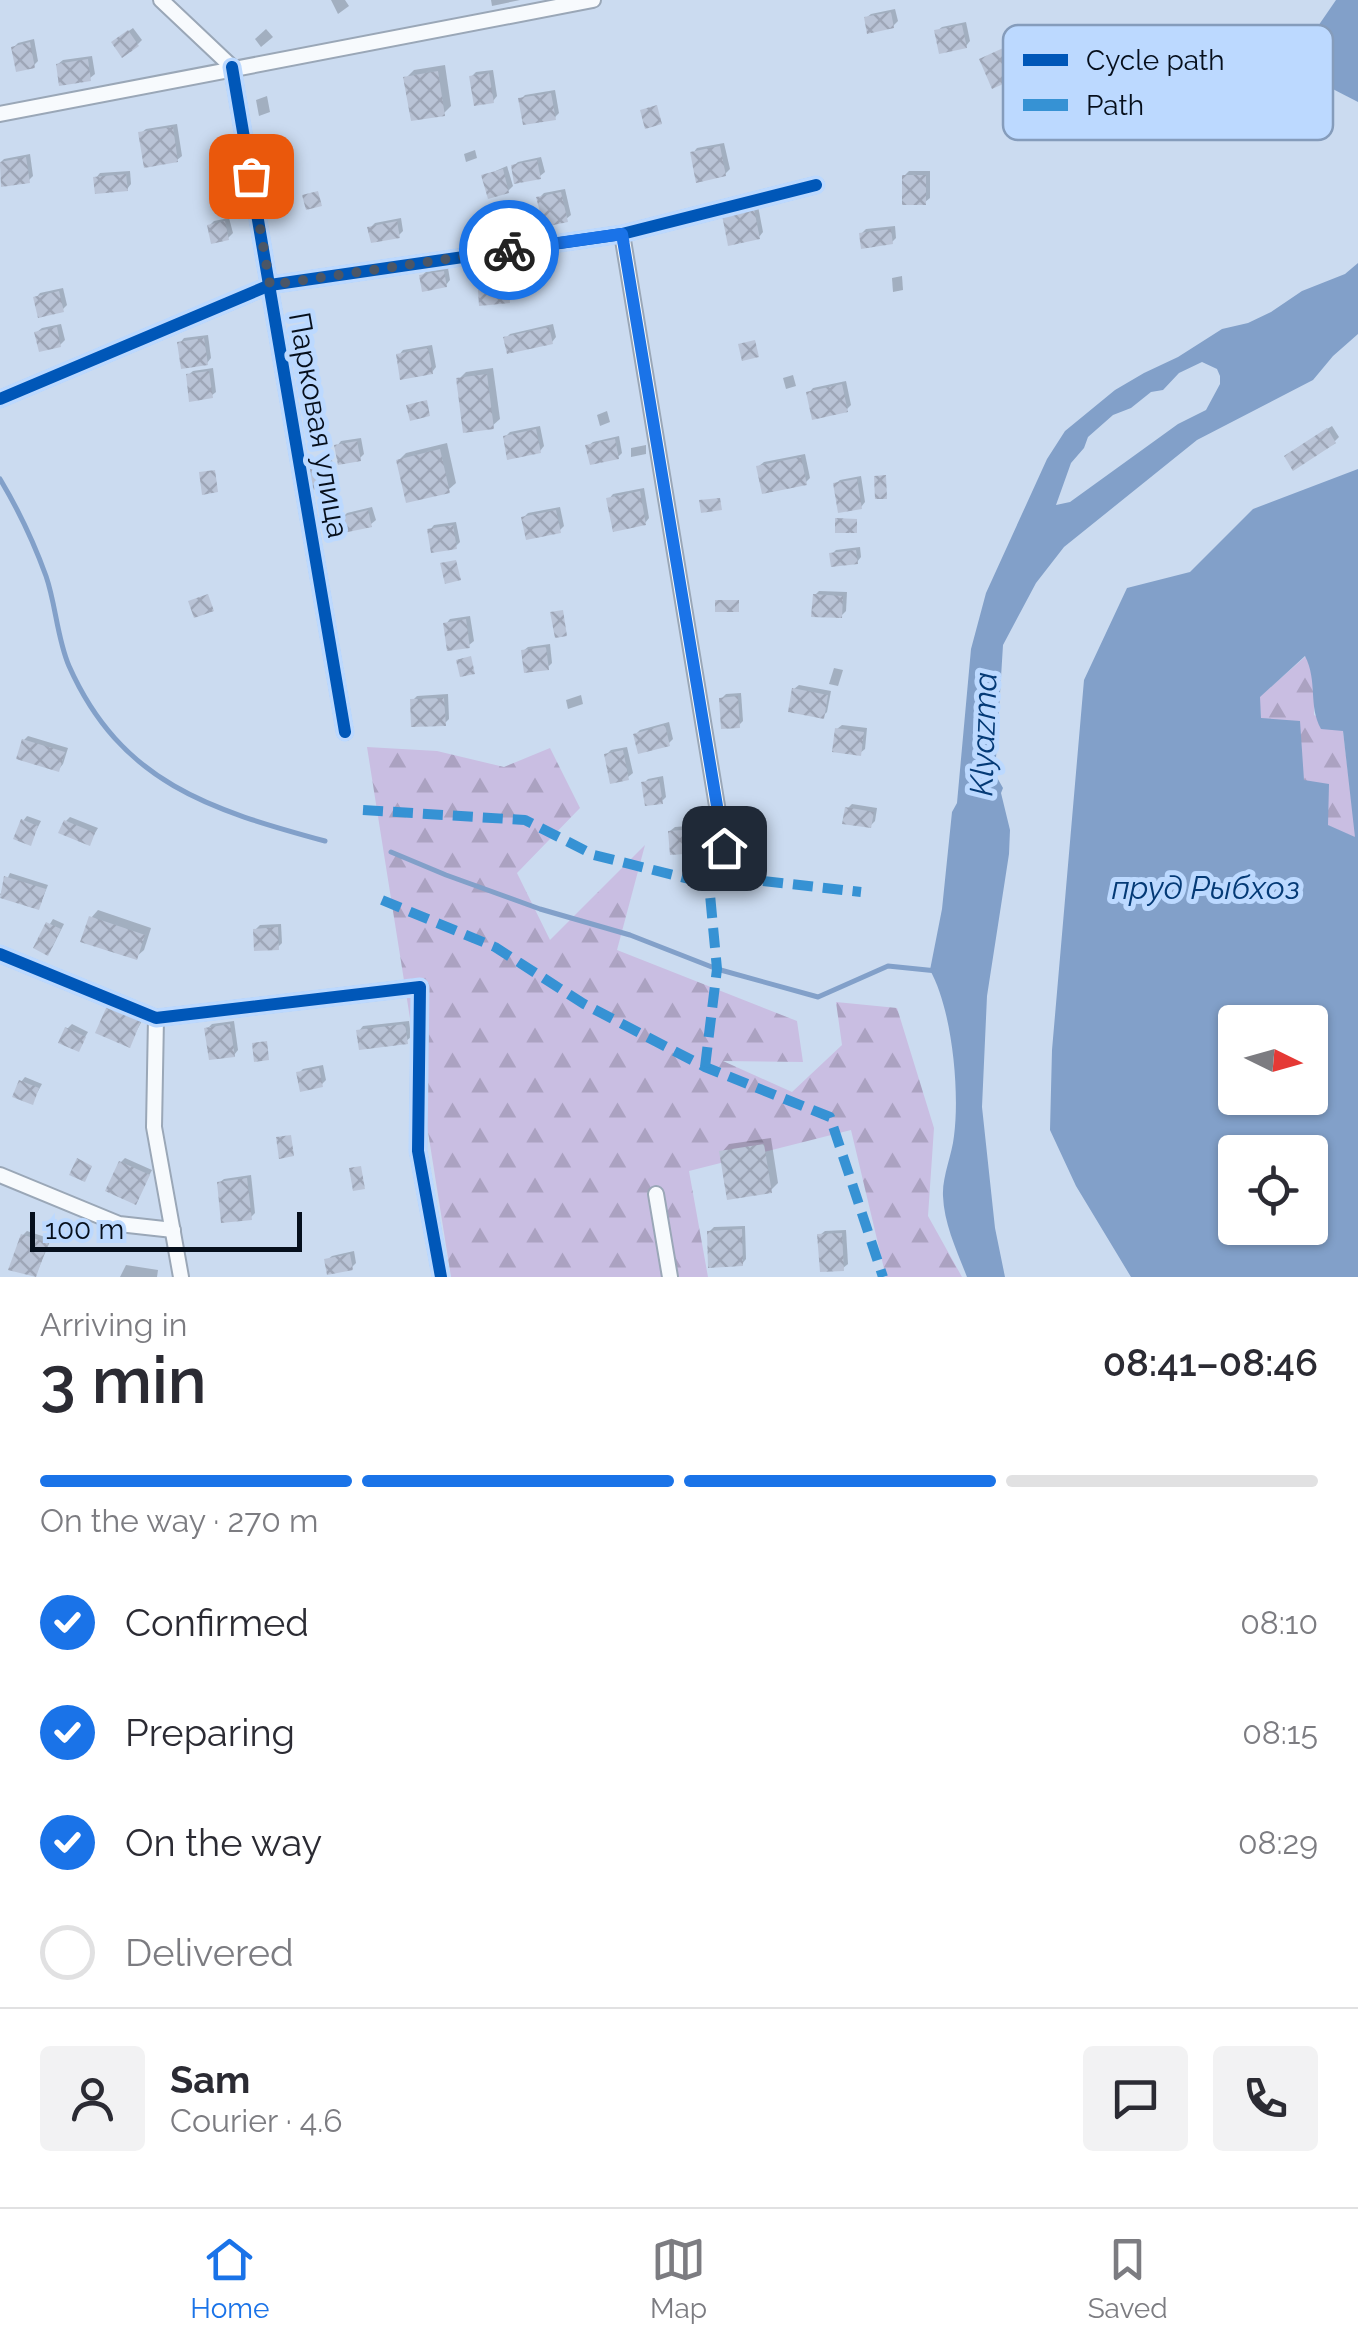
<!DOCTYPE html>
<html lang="en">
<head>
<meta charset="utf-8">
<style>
  :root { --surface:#fff; --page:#f2f2f3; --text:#2b2b33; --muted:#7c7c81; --line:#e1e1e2; --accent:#1a73e8 }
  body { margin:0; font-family:Raleway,sans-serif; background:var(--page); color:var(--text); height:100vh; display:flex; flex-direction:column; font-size:38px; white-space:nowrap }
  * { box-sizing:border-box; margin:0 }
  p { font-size:32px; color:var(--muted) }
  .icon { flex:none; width:55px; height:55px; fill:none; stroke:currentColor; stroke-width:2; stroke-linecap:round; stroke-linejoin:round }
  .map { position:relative; height:1277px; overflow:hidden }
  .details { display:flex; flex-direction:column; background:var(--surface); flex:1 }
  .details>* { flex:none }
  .needle { width:65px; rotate:95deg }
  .tools { position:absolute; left:1218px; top:1005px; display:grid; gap:20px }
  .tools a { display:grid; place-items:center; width:110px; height:110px; border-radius:10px; background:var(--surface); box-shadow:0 2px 8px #0004; font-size:50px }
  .scale { position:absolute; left:30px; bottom:25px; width:272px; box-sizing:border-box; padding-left:10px; border:5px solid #060f1c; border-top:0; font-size:28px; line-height:35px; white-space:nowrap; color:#060f1c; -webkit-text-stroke:8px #bcd9ff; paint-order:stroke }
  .pin { position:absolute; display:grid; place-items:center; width:85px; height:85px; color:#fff; margin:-42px; border-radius:20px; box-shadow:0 5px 15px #0006 }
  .courier { position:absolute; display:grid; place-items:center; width:100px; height:100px; margin:-50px; border:8px solid #1a73e8; border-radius:50%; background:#fff; color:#222; box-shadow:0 2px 12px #0007 }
  .overview em { font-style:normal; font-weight:600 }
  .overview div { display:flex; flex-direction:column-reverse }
  .overview { display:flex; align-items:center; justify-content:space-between; height:170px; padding:0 40px }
  h1 { font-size:65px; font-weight:600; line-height:75px }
  .bar { display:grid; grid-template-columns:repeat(4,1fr); gap:15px 10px; align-content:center; height:120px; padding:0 40px }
  .bar i { height:12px; border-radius:8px; background:var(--line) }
  .bar .on { background:var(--accent) }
  .bar p { grid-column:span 4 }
  .line { display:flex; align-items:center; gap:25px; padding:0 40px; border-top:2px solid var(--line) }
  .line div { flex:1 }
  .round { display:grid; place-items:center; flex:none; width:105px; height:105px; border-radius:10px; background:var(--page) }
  ol { padding:0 40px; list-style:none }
  li { display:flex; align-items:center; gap:30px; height:110px }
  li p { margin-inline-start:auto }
  li .icon { padding:10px; border-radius:50%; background:var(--accent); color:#fff; stroke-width:4 }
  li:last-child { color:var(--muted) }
  li i { width:55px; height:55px; border:5px solid var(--line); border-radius:50% }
  .tab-bar { display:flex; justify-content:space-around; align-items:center; height:140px; border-top:2px solid var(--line); background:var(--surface); font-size:28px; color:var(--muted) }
  .tab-bar a { display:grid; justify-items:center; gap:5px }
  .tab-bar .on { color:var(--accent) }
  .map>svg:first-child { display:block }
</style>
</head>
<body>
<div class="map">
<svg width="1358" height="1277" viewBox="0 0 1358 1277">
  <defs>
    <pattern id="forest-firs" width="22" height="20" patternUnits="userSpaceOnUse" patternTransform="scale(2.5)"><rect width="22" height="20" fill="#c9bee2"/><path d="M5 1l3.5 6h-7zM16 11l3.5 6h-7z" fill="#aba2c1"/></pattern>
    <pattern id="building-cross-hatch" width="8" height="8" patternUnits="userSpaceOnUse" patternTransform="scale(2.5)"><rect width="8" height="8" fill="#b9c3d6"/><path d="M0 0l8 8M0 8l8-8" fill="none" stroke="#9ea6b7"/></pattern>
  </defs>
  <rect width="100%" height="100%" fill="#cbdbf0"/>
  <g fill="url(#forest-firs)">
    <path d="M1306,656L1314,677V715L1343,731L1356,838L1327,825L1304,780L1261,718L1259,697Z"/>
    <path d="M367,747L437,751L504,767L550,748L580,808L517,873L550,940L645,845L617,950L797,1021L803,1062L723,1061L792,1092L842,1045L836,1002L897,1008L934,1128L928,1216L962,1277H886L851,1130L689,1171L708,1277H451Z"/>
  </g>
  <g fill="#82a0c9" fill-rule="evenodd">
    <path d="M1336,0H1358V102L1290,67Z"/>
    <path d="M1358,263V334L1333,356L1313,380L1197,440L1064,547L1036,583L1003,645L995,774L1003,788L1001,793L1010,830L1009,854L987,996L982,1107L995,1228L1005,1277H967C957,1251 944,1224 943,1196C942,1177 952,1155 954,1136C960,1091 952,1009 930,970L942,909L952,812L957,803L971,649L986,593L1047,459L1065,431L1115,390L1144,373L1178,357L1222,329L1248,323L1271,312L1302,291L1345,274ZM1202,362L1217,369L1220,376V384L1206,410L1178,424L1070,502L1056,505L1071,463L1084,448L1088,437L1113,415L1131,408L1151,392L1163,390L1179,373Z"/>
    <path d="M1358,469V1277H1131L1076,1186L1050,1130L1052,1050L1084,680L1127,588L1190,572L1253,509ZM1305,656C1318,682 1308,705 1321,729L1343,731L1355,837L1328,825L1329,784L1304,780L1300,721L1261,718L1260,697ZM1310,1022V1098H1235V1022ZM1310,1152V1228H1235V1152Z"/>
  </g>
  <g fill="#0003">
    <path d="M331,0H345L349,6L338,14Z"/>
    <path d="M491,0H520L492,6Z"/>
    <path d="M895,9L898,21L893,26L866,18L871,14Z"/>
    <path d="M966,22L970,41L966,46L937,31L942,27Z"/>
    <path d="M133,28L142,40L138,44L119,38Z"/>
    <path d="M266,29L273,37L261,47L255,39Z"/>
    <path d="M34,39L38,61L34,65L14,47L18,43Z"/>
    <path d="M1017,42L1029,67L1024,72L982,60Z"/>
    <path d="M92,56L95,74L90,78L58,64L63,60Z"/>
    <path d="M445,65L451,106L444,113L406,78L414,70Z"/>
    <path d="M493,70L497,96L493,101L471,77L476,72Z"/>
    <path d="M555,90L559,113L555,117L521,99L525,95Z"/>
    <path d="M267,96L270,112L259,116L256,100Z"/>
    <path d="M177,124L182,156L177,160L141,133L146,129Z"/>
    <path d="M724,143L730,169L725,174L693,153L697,148Z"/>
    <path d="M475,150L477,158L466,162L464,154Z"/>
    <path d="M30,154L33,176L29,180L3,184L0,163L4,159Z"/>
    <path d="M239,157L241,167L227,171L225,162Z"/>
    <path d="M541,157L545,172L540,176L513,166L518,162Z"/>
    <path d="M507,166L513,186L508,191L484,176Z"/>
    <path d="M130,171L131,184L127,189L96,178L100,173Z"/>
    <path d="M909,171H930V198L925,202L904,176Z"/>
    <path d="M565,189L571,215L566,219L539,198L544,193Z"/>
    <path d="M758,206L763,232L759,237L729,212Z"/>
    <path d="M229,218L233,233L228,238L209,226L214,221Z"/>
    <path d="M401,218L403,231L398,236L370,228L375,223Z"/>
    <path d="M895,226L896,238L892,242L861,234L866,229Z"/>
    <path d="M448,268L450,280L446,285L421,276L426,272Z"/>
    <path d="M902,276L903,290L893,292L892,278Z"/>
    <path d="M512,284L513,296L509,301L480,291L485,286Z"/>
    <path d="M63,288L67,305L62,310L36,298L40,293Z"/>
    <path d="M61,324L65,340L60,345L37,332L42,328Z"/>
    <path d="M553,324L556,337L552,342L506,338L510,334Z"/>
    <path d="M208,335L211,358L207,363L180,343L184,338Z"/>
    <path d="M432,345L436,367L432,372L399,355L403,350Z"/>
    <path d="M213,368L216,392L211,396L188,375L193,371Z"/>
    <path d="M493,368L500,419L492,426L459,379L466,372Z"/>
    <path d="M793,375L796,386L786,389L783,378Z"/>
    <path d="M846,381L851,405L847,409L809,393L813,388Z"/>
    <path d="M607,411L610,422L600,426L597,415Z"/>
    <path d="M540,426L544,446L540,451L506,436L510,432Z"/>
    <path d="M1332,426L1339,437L1335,441L1291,452Z"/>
    <path d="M619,436L622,453L618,457L588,446L593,442Z"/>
    <path d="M361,438L364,454L359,459L337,446L341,441Z"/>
    <path d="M447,443L456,483L448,490L399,460L406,453Z"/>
    <path d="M646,445V454L631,457V448Z"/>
    <path d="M805,454L810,478L806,482L759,466L764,462Z"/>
    <path d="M332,460L336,479L332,483L310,468L315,464Z"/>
    <path d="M861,476L865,502L861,507L835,484L840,480Z"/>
    <path d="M644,488L649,518L645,523L609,499L613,494Z"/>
    <path d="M372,507L376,520L371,524L342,518L347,513Z"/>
    <path d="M560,507L564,526L560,530L524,517L528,513Z"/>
    <path d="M456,522L460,542L455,547L430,530L434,525Z"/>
    <path d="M860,547L861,557L857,562L832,554L836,550Z"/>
    <path d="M819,591L847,592L846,611L841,616L815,595Z"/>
    <path d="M470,616L474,641L469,645L446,624L450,619Z"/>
    <path d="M550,644L552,663L548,667L523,651L528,647Z"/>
    <path d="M834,668L843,670L838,686L829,684Z"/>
    <path d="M799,685L831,691L827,712L823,716L794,689Z"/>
    <path d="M741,693L743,721L739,725L722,698L726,694Z"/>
    <path d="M448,694L449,719L445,723L413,700L417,696Z"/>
    <path d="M581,695L583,704L568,709L566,700Z"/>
    <path d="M669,722L673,739L668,744L636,734L640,730Z"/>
    <path d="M842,725L867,728L865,749L860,753L837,729Z"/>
    <path d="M28,736L68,748L63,764L59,769L24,740Z"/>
    <path d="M627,747L633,773L628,777L606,755L611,750Z"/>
    <path d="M663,776L666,797L662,801L644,783L648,779Z"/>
    <path d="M852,804L877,808L875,821L870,826L848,808Z"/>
    <path d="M27,816L41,821L30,843L23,821Z"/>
    <path d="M70,817L98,828L89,843L66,821Z"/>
    <path d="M701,825L702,846L698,851L670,831L675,827Z"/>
    <path d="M10,873L48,885L39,907L0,895Z"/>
    <path d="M98,910L151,928L144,950L136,957L91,918Z"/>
    <path d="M53,919L64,924L52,948L36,947Z"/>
    <path d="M281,924L282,943L278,947L255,930L260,925Z"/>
    <path d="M113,1003L144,1017L129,1045L109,1008Z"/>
    <path d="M234,1021L238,1050L234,1055L207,1029L212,1024Z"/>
    <path d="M409,1021L411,1037L406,1041L359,1031L363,1026Z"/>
    <path d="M72,1024L88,1032L78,1049L67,1029Z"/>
    <path d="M323,1065L326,1080L321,1085L299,1073L303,1069Z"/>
    <path d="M25,1077L42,1084L32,1102L21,1082Z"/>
    <path d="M771,1138L778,1183L771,1190L722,1152L729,1144Z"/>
    <path d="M125,1158L152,1170L135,1202L121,1162Z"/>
    <path d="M251,1175L255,1213L251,1217L219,1183L224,1179Z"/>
    <path d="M745,1226L746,1259L742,1264L709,1232L714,1227Z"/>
    <path d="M846,1230L848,1264L843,1268L820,1235L825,1231Z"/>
    <path d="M27,1231L51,1239L35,1277L23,1235Z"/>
    <path d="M354,1251L356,1263L352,1267L327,1260L332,1256Z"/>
    <path d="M126,1265L158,1270L157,1277H120Z"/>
  </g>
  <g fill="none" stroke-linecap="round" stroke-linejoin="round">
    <g stroke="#82a0c9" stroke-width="5">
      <path d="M0,479C18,509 34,543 46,576C56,605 57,638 69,666C121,783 211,810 325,841"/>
      <path d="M391,852L446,875L540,909L630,935L717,969L818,997L888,966L937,971"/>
    </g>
  </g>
  <g fill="url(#building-cross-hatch)">
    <path d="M891,12L894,28L867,34L864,17Z"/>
    <path d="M962,25L967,48L939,54L934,30Z"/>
    <path d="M128,30L139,46L122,58L111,42Z"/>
    <path d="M30,42L35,68L16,72L11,47Z"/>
    <path d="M1012,44L1026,74L992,89L979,59Z"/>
    <path d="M88,59L91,81L59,86L56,64Z"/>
    <path d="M438,71L445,116L411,121L403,77Z"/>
    <path d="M489,73L494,103L474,106L469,76Z"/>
    <path d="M551,93L556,120L523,125L518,98Z"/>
    <path d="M657,105L662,124L645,129L640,110Z"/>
    <path d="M173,127L178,162L144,168L138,132Z"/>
    <path d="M720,146L726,176L696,183L690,152Z"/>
    <path d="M26,157L30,183L1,187L0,162Z"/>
    <path d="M537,160L541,179L514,184L511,165Z"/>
    <path d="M503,169L509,193L488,199L481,175Z"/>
    <path d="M126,174L128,191L95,194L93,177Z"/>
    <rect x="902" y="175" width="24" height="30"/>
    <path d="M318,191L322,206L306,210L302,195Z"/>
    <path d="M561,192L568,222L544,227L536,197Z"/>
    <path d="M754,209L760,239L728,246L722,215Z"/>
    <path d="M225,221L229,240L211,244L207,225Z"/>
    <path d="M397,221L400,238L371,243L367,227Z"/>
    <path d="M891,229L893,244L861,249L859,233Z"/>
    <path d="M444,271L447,287L422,292L419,275Z"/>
    <path d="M508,287L510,303L479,306L478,290Z"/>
    <path d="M59,291L64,312L38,318L33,297Z"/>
    <path d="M57,327L61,347L39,352L34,332Z"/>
    <path d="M549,327L553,344L507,354L503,337Z"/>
    <path d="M204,338L208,365L181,369L177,342Z"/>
    <path d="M755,340L759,357L742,361L738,344Z"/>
    <path d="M428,348L433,374L400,380L396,354Z"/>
    <path d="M209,371L213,398L189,402L186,374Z"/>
    <path d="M487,374L494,429L463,433L456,378Z"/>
    <path d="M842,384L848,412L812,420L806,392Z"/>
    <path d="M427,400L430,416L410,421L406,405Z"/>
    <path d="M1327,428L1336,443L1293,471L1284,456Z"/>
    <path d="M536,429L541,453L507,460L503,436Z"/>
    <path d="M615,439L619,459L590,465L585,445Z"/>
    <path d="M357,441L361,461L338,465L334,445Z"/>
    <path d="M440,449L450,493L406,503L396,460Z"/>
    <path d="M801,457L807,485L762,494L756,466Z"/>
    <path d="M328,463L333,486L312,490L308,467Z"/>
    <path d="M215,470L218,492L202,495L199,472Z"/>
    <path d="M886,475L887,499H875L874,476Z"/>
    <path d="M857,479L862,509L838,513L833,483Z"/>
    <path d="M640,491L646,525L613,532L606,498Z"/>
    <path d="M720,498L722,510L701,513L699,500Z"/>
    <path d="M368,510L372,527L343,533L340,517Z"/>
    <path d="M556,510L561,533L526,540L521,517Z"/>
    <path d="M835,518L857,519V533H835Z"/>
    <path d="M453,525L457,549L431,553L427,529Z"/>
    <path d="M856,550L858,564L831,567L829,553Z"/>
    <path d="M456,560L461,580L445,584L440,563Z"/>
    <path d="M208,594L214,611L194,618L188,601Z"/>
    <path d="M813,594L843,596L842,618L811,617Z"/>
    <rect x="715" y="600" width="24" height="12"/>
    <path d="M563,610L567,636L555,638L550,612Z"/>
    <path d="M466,619L470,648L447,651L443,623Z"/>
    <path d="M546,647L549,670L524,673L521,650Z"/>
    <path d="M471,656L475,674L460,677L456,660Z"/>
    <path d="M792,688L828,695L824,719L788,712Z"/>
    <path d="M738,696L740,728L721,729L719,698Z"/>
    <path d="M444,698L446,726L411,727L410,699Z"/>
    <path d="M665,725L670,746L638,754L633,734Z"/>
    <path d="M835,728L864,732L861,756L832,752Z"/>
    <path d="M22,739L65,752L59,772L16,759Z"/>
    <path d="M623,750L629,780L610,784L604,754Z"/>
    <path d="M659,779L663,804L645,806L641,782Z"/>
    <path d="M845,807L874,812L871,828L842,824Z"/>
    <path d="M21,819L38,826L31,846L13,839Z"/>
    <path d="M64,820L95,833L90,846L58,833Z"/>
    <path d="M698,829L699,853L670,855L668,831Z"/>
    <path d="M4,876L46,889L39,910L0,898Z"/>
    <path d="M89,916L145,935L137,960L80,942Z"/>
    <path d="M46,922L61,929L48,956L33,948Z"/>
    <path d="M278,927L279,950L254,951L253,929Z"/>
    <path d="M107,1006L141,1021L130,1048L95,1033Z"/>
    <path d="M230,1024L235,1057L209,1060L204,1028Z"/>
    <path d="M405,1024L408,1044L359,1050L356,1030Z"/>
    <path d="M65,1027L86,1037L79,1052L58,1043Z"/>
    <path d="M267,1041L269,1060L254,1062L252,1043Z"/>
    <path d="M319,1068L323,1087L300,1092L296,1072Z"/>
    <path d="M19,1080L39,1088L33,1105L12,1097Z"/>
    <path d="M291,1135L294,1156L279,1159L276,1137Z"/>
    <path d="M764,1144L772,1193L727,1200L719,1151Z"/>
    <path d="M77,1158L92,1166L85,1182L69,1175Z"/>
    <path d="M119,1161L150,1175L136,1205L105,1191Z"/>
    <path d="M361,1166L365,1189L353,1191L349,1168Z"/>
    <path d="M247,1178L252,1220L221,1223L217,1182Z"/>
    <path d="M742,1229L743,1266L708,1268L707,1231Z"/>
    <path d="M842,1233L844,1271L820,1272L817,1234Z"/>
    <path d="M21,1234L48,1243L36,1277L8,1270Z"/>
    <path d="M350,1254L353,1270L327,1275L324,1259Z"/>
  </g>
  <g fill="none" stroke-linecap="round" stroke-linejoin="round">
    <g stroke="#9aa7b7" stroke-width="18">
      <g id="street">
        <path d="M161,0L232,67"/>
        <path d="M232,67L345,732"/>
        <path d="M0,114L593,0"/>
        <path d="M622,234L724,848"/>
        <path d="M0,399L270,285L622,234L816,185"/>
        <path d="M0,954L156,1018L420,987L418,1151L441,1277"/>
        <path d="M156,1018L154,1127L181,1277"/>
        <path d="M0,1175L119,1224L173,1230"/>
        <path d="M656,1194L670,1277"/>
      </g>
    </g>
    <use href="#street" stroke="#f7fafd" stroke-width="14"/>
    <g stroke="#3692d4" stroke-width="10" stroke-dasharray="20 10" stroke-linecap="butt">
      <path d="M363,810L525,820L594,855L709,884L724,848L755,880L861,892"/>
      <path d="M382,900L495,947L584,1004L705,1067L830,1117L883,1277"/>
      <path d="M705,1067L717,969L709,884"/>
    </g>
    <g stroke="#bcd9ff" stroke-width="19">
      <g id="cycleway">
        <path d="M232,67L345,732"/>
        <path d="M0,399L270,285L622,234L816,185"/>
        <path d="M0,954L156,1018L420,987L418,1151L441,1277"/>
      </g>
    </g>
    <use href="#cycleway" stroke="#0057b8" stroke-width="12"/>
  </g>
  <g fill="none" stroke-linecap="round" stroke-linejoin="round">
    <path stroke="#4b5666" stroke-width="10" stroke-dasharray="0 18" d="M251,176L270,285L509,250"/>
    <path stroke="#1a73e8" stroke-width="12" d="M509,250L622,234L724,848"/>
  </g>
  <g text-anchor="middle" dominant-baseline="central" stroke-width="10" stroke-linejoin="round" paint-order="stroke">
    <g font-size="30" fill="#060f1c" stroke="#bcd9ff">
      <text transform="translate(319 425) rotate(80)">Парковая улица</text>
    </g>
    <g font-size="32" font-style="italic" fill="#043a76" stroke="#bcd9ff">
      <text transform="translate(983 734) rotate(-88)">Klyazma</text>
      <text x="1206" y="887">пруд Рыбхоз</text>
    </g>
  </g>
  <rect x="1003" y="25" width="330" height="115" rx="15" fill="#bcd9ff" stroke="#859cbb" stroke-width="2.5"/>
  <rect x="1023" y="54" width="45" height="12" fill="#0057b8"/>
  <rect x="1023" y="99" width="45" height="12" fill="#3692d4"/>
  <g font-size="28" fill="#060f1c">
    <text x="1086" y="70">Cycle path</text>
    <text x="1086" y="115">Path</text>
  </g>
</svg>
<div class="tools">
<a><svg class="needle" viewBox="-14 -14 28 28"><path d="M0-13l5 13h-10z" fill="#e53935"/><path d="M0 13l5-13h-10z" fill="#7c7c81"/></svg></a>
<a><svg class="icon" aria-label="locate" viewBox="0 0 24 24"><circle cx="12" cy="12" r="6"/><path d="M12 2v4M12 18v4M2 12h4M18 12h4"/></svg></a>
</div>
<div class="scale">100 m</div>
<div class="pin" style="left:251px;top:176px;background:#ea580c"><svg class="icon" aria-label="bag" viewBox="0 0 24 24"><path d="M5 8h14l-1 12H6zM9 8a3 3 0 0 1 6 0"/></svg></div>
<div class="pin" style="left:724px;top:848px;background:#1f2937"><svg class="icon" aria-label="home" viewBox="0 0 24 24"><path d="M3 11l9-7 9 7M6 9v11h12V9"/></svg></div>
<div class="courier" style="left:509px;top:250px"><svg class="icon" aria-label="bike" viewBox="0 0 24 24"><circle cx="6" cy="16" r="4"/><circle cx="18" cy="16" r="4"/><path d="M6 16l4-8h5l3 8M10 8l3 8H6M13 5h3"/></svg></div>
</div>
<section class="details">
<div class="overview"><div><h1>3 min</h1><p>Arriving in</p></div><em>08:41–08:46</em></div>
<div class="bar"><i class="on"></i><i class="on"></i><i class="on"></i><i></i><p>On the way · 270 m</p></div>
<ol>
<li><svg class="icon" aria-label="check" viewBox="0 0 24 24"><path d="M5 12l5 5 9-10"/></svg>Confirmed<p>08:10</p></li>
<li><svg class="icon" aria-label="check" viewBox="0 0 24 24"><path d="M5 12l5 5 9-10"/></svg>Preparing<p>08:15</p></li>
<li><svg class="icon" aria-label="check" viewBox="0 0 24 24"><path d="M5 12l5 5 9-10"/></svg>On the way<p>08:29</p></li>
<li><i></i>Delivered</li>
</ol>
<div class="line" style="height:180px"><a class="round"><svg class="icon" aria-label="person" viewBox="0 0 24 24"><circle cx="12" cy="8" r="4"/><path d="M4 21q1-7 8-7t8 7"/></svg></a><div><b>Sam</b><p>Courier · 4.6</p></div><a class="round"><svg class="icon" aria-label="chat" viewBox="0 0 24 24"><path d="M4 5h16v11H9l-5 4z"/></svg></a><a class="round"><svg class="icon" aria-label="phone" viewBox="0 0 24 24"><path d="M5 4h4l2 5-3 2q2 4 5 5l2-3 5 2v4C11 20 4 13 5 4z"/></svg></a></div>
</section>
<nav class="tab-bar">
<a class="on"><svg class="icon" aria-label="home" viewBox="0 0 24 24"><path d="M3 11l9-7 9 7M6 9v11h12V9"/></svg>Home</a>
<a><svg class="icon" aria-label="map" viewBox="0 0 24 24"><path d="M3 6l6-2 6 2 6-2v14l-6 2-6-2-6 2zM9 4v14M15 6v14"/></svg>Map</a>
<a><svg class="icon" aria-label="saved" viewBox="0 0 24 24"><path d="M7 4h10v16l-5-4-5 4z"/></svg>Saved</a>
</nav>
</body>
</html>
